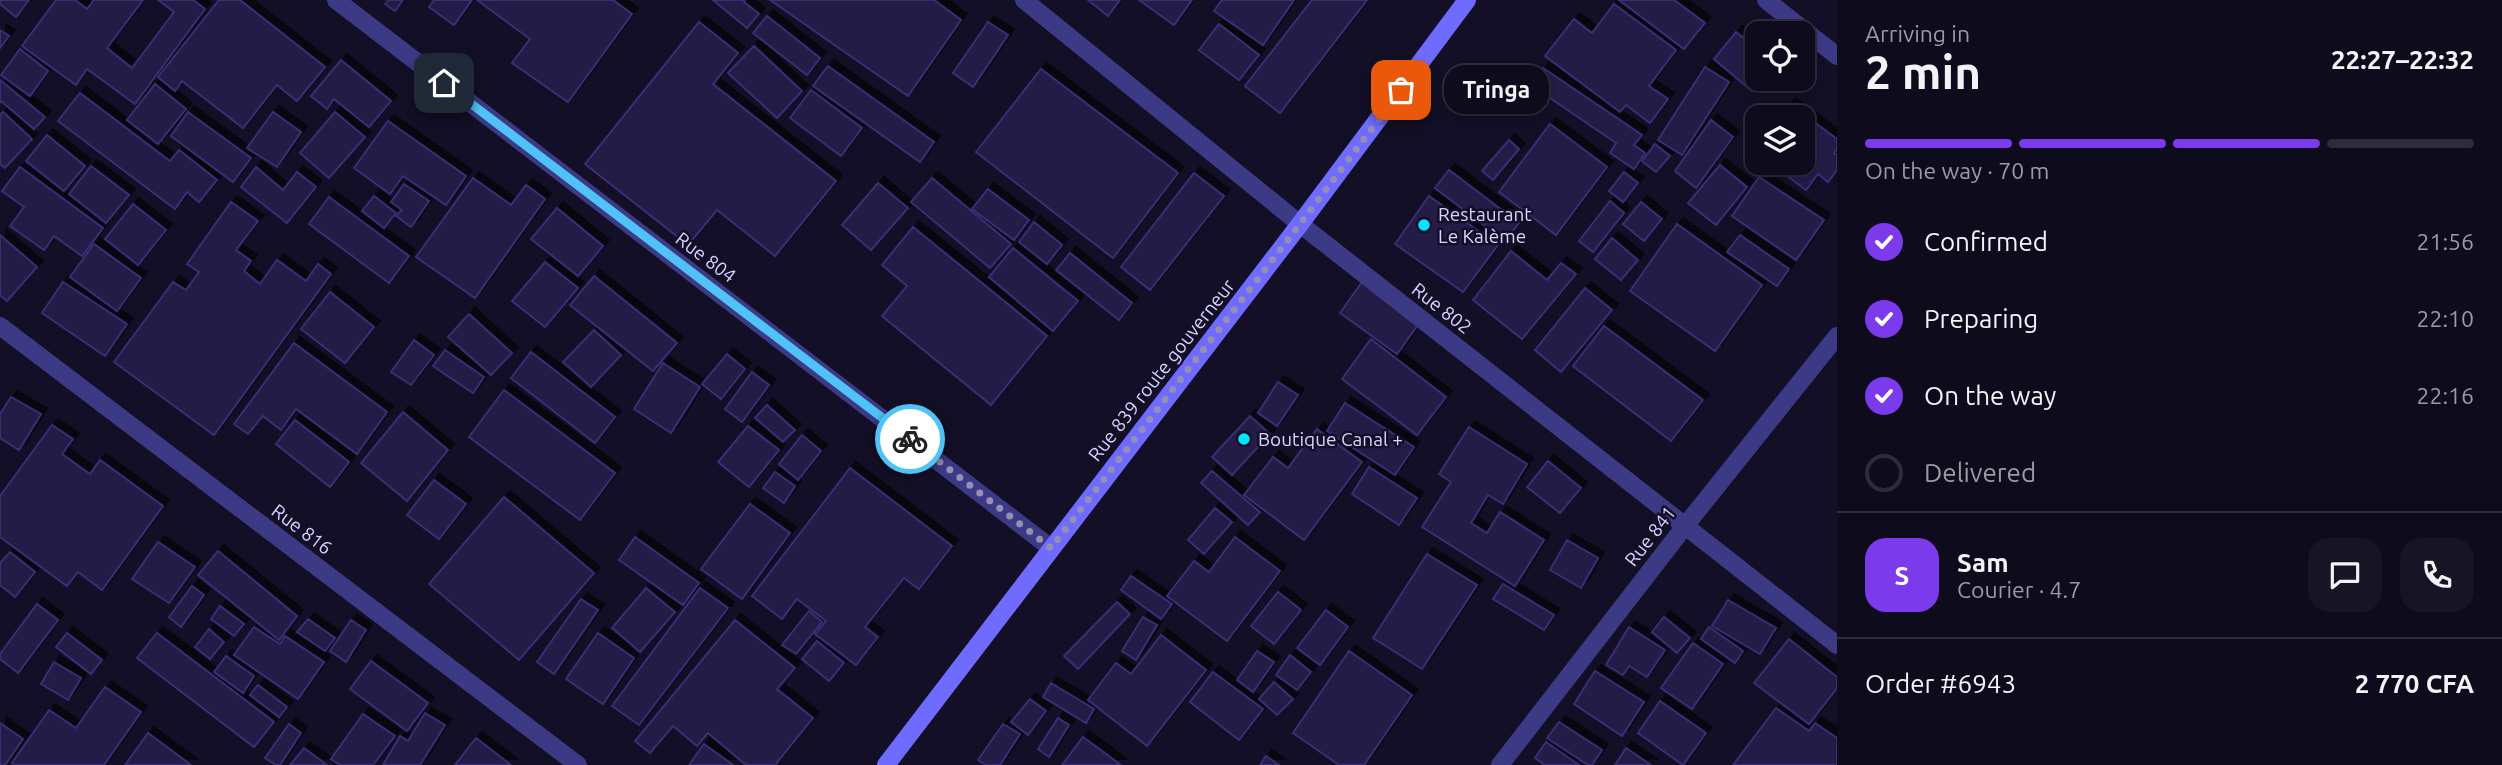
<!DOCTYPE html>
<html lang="en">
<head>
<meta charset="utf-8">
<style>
  :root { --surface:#0e0b1c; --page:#171425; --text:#f1f3f6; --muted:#9b9ba3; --line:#2e2b3b; --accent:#7c3aed }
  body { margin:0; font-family:Ubuntu,sans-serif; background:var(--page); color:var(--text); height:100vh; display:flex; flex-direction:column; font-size:26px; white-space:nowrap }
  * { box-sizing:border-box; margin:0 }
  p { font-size:23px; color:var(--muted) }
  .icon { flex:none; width:38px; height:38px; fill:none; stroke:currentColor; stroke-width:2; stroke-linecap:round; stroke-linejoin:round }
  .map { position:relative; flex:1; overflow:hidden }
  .panel { display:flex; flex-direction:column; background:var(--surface); width:665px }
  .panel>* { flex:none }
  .buttons { position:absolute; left:1745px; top:21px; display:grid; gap:14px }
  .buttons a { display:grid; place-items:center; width:70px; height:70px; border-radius:14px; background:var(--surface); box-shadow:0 4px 10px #0003,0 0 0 2px var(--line); font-size:35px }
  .pin { position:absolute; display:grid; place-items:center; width:60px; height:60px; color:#fff; margin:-30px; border-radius:14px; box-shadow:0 4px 10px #0006 }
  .courier { position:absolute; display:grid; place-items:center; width:70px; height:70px; margin:-35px; border:5px solid #4fc3f7; border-radius:50%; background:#fff; color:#222; box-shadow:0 2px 9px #0007 }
  .bubble { position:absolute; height:49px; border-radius:21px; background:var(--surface); box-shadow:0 4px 10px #0003,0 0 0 2px var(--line); font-size:23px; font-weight:700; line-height:49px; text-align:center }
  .headline em { font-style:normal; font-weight:700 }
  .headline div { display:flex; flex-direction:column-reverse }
  .headline { display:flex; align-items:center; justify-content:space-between; height:119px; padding:0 28px }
  h1 { font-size:46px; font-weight:700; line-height:52px }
  .bar { display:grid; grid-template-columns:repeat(4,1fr); gap:10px 7px; align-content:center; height:84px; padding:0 28px }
  .bar i { height:9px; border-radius:5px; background:var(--line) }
  .bar .active { background:var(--accent) }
  .bar p { grid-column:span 4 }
  .line { display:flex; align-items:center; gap:18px; padding:0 28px; border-top:2px solid var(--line) }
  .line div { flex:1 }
  .round { display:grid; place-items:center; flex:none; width:74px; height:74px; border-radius:21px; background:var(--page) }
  ol { padding:0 28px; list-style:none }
  li { display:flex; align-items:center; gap:21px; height:77px }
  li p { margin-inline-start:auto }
  li .icon { padding:7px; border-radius:50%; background:var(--accent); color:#fff; stroke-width:4 }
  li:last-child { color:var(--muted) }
  li i { width:38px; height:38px; border:4px solid var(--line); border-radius:50% }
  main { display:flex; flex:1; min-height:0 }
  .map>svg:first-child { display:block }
</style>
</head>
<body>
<main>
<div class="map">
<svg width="1837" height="765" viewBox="0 0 1837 765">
  <defs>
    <filter id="shadow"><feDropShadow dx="6" dy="-6" stdDeviation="0" flood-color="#0009"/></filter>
  </defs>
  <rect width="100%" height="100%" fill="#130f26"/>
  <g fill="#241b47" stroke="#3b2d73" stroke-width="2" filter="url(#shadow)">
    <path d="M0,0H29L16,17L0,4Z"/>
    <path d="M56,0H75L87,9L94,0H143L107,48L132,68L174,12L158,0H193L205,9L135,104L87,69L76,85L22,46Z"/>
    <path d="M219,0H240L325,67L297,101L277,85L243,128L182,81L175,91L158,77Z"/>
    <path d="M388,0H403L395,11L385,4Z"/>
    <path d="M434,0H472L454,25L429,7Z"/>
    <path d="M477,0H613L632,14L568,102L512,63L530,39Z"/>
    <path d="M713,0H745L744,2L759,14L747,28Z"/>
    <path d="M770,0H934L961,20L908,96Z"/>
    <path d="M1088,0H1120L1108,16Z"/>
    <path d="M1139,0H1192L1174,25Z"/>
    <path d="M1222,0H1294L1263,45L1214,11Z"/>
    <path d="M1312,0H1367L1280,113L1245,86Z"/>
    <path d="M1619,0H1674L1705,23L1684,49Z"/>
    <path d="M1614,4L1676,50L1649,86L1668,99L1650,123L1626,105L1620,112L1545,56L1574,19L1592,33Z"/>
    <path d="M767,16L820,58L807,75L753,33Z"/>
    <path d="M699,22L738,53L713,84L836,181L775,256L717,210L688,245L585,164Z"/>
    <path d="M988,22L1008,35L973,87L953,73Z"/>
    <path d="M1219,24L1259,55L1239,80L1199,50Z"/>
    <path d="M0,30L9,36L0,48Z"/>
    <path d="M1736,32L1757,49V79H1762L1752,91L1714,59Z"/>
    <path d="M754,46L802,91L777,118L728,73Z"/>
    <path d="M20,49L48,71L30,96L1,75Z"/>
    <path d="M341,60L391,101L369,127L334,99L327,109L311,96Z"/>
    <path d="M828,66L934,142L920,162L813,86Z"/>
    <path d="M1705,67L1729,82L1682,155L1658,140Z"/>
    <path d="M1543,68L1642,135L1634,145L1645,153L1634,169L1610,153L1616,143L1531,85Z"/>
    <path d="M1041,69L1178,173L1113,258L976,152Z"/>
    <path d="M0,80L45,117L34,129L1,101L0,103Z"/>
    <path d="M155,84L186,109L158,144L127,120Z"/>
    <path d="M811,90L862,128L841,156L790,118Z"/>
    <path d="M80,93L170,161L179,150L217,180L199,202L187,192L175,209L58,121Z"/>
    <path d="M1790,104L1837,139V149L1834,153L1837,155V170L1828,182L1818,174L1806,190L1770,163H1802V117H1779Z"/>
    <path d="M3,112L32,139L5,168L0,164V115Z"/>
    <path d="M188,112L251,158L233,182L171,136Z"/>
    <path d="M273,112L301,132L277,167L247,148Z"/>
    <path d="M335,112L365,137L329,178L300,153Z"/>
    <path d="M1711,120L1733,137L1696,188L1675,171Z"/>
    <path d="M388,121L466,176L446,205L403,176L390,194L354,168Z"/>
    <path d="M1550,124L1607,167L1556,235L1499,192Z"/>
    <path d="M47,135L85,166L64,191L26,161Z"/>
    <path d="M1509,140L1519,149L1493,180L1482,171Z"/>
    <path d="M1655,144L1670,156L1656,172L1642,161Z"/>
    <path d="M1720,165L1747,187L1716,225L1688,203Z"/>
    <path d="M91,166L129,195L106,223L69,194Z"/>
    <path d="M20,167L103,228L82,256L54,236L44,250L10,226L24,207L2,191Z"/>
    <path d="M256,167L283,190L297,172L316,187L287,223L241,187Z"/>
    <path d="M1449,170L1519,223L1505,241L1435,188Z"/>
    <path d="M1624,172L1638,183L1623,202L1609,191Z"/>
    <path d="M1194,173L1224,196L1150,290L1121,267Z"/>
    <path d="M1759,177L1824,220L1796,260L1732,216Z"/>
    <path d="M473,178L511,205L526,185L545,199L475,298L416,257Z"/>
    <path d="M932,178L1011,244L990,268L911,202Z"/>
    <path d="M878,183L908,208L871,250L842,225Z"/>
    <path d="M404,184L429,201L411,227L396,216L402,210L391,202Z"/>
    <path d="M988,189L1029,220L1014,240L972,209Z"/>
    <path d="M374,196L396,213L384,228L362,211Z"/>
    <path d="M1429,196L1498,245L1463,292L1395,244Z"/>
    <path d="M329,197L409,256L389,283L309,224Z"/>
    <path d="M1610,201L1624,213L1593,252L1579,241Z"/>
    <path d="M231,202L258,221L236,250L251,261L244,271L260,284L277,260L306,281L318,264L331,274L214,435L114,362L173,282L186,290L199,272L187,264Z"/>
    <path d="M1641,202L1662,219L1644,241L1623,224Z"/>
    <path d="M133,204L166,230L138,265L105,239Z"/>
    <path d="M557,208L603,246L578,276L531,239Z"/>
    <path d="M1034,222L1062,245L1047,264L1019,242Z"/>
    <path d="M1677,224L1762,285L1715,351L1630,291Z"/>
    <path d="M913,227L1047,336L991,405L882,316L907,286L882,265Z"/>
    <path d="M0,235L37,267L7,301L0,295Z"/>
    <path d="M1740,235L1789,269L1777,286L1727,252Z"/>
    <path d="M1612,238L1638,260L1621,280L1595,259Z"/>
    <path d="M94,244L141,278L117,311L70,277Z"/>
    <path d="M1013,248L1078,301L1053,331L989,277Z"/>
    <path d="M1511,251L1547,280L1561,263L1576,274L1522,339L1473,300Z"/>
    <path d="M1070,253L1132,303L1119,320L1056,270Z"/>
    <path d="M545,262L578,288L545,327L512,301Z"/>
    <path d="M594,276L677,343L653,371L570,305Z"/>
    <path d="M63,282L127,324L105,356L42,313Z"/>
    <path d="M1362,282L1420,322L1397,354L1340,313Z"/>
    <path d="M1585,288L1612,310L1561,372L1535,350Z"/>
    <path d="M330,292L374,327L345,363L301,329Z"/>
    <path d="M469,314L512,353L491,375L448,337Z"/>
    <path d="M1604,326L1703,400L1671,441L1573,366Z"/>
    <path d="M594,330L621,355L591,387L563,362Z"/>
    <path d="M1371,339L1446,397L1417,435L1342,379Z"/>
    <path d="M414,340L434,355L411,385L391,372Z"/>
    <path d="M294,343L387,412L357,454L296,409L281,430L263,416L248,434L234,424Z"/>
    <path d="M445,350L484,377L473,393L433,366Z"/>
    <path d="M531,352L615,417L595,443L511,378Z"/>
    <path d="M727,354L745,369L721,399L702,384Z"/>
    <path d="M663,363L700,387L671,433L634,409Z"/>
    <path d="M752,372L769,385L742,422L725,409Z"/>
    <path d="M1278,382L1298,395L1277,426L1258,413Z"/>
    <path d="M504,390L615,473L580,520L469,437Z"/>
    <path d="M11,397L41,414L19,450L0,438V414Z"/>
    <path d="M1345,403L1414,447L1395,475L1327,431Z"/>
    <path d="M767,405L795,430L783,442L755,418Z"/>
    <path d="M403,412L448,450L407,501L361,463Z"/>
    <path d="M1250,416L1270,434L1232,475L1212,457Z"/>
    <path d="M295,420L349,462L330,487L276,444Z"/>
    <path d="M52,425L73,439L62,454L90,474L100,460L163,506L102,590L78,572L67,586L0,537V496Z"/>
    <path d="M748,426L779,450L749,487L718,462Z"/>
    <path d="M1469,427L1527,464L1503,504L1488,495L1471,523L1487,533L1500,512L1544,540L1515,586L1422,527L1451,482L1439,474Z"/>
    <path d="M1317,429L1362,462L1304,540L1244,495L1273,457L1288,468Z"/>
    <path d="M802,435L821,451L798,480L779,464Z"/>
    <path d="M1548,461L1581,488L1560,513L1527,487Z"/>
    <path d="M1369,467L1417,498L1399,525L1352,494Z"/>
    <path d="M850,468L952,546L919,589L904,578L865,627L878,637L856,665L815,634L826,621L797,599L782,619L752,596Z"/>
    <path d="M1212,471L1260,512L1248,525L1201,483Z"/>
    <path d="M775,472L795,486L784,503L763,488Z"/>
    <path d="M434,480L466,504L439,539L407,515Z"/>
    <path d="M504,497L594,573L519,660L429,584Z"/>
    <path d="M750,504L790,533L742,599L701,569Z"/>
    <path d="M1215,508L1232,522L1204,554L1188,540Z"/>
    <path d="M635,537L699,583L683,605L619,560Z"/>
    <path d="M1235,537L1280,571L1227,641L1167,596L1194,561L1209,572Z"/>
    <path d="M1567,540L1598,558L1581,588L1550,570Z"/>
    <path d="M158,542L195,567L169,603L132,579Z"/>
    <path d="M218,551L297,616L279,640L198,575Z"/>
    <path d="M10,552L35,572L15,597L0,585V563Z"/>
    <path d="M1427,554L1477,585L1422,669L1373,638Z"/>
    <path d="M1131,576L1172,604L1161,619L1121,590Z"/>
    <path d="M1503,584L1554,615L1544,630L1493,599Z"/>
    <path d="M192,586L204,595L181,627L169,617Z"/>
    <path d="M646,588L675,612L640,652L612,628Z"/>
    <path d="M700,588L728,608L639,725L612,706Z"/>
    <path d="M1278,592L1301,610L1274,644L1251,626Z"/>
    <path d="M581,599L598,610L554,674L537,662Z"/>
    <path d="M1728,600L1776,628L1760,654L1712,626Z"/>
    <path d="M1117,602L1130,614L1078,669L1064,656Z"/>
    <path d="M37,604L58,620L18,673L0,659V654Z"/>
    <path d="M220,606L244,624L234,636L211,619Z"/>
    <path d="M1326,610L1348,627L1320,665L1297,648Z"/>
    <path d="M809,611L822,622L796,654L782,645Z"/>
    <path d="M1143,617L1157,625L1136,660L1122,651Z"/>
    <path d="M1664,617L1690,638L1677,653L1652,632Z"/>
    <path d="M308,619L335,638L325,651L297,632Z"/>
    <path d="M351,620L366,630L346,662L330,651Z"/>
    <path d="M735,620L795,668L777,689L813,718L775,765H746L708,733L697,746L673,726L650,753L635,741Z"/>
    <path d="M254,627L280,644L285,636L324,662L298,699L234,655Z"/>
    <path d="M1629,627L1665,650L1647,677L1629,666L1623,675L1606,665Z"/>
    <path d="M1709,627L1743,651L1735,663L1701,639Z"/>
    <path d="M209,629L224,642L210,659L195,647Z"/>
    <path d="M67,633L102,660L91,674L56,647Z"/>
    <path d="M157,633L274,722L254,747L137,658Z"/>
    <path d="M598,633L634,658L603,704L566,679Z"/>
    <path d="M1161,635L1206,670L1147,746L1088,700L1116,663L1131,674Z"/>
    <path d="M1789,639L1837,677V688L1809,724L1754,683Z"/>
    <path d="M817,641L844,663L829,681L802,659Z"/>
    <path d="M1693,643L1723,664L1692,709L1661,688Z"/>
    <path d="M1257,651L1274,662L1253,692L1237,680Z"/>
    <path d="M1349,651L1412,695L1364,765H1339L1293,733Z"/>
    <path d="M1290,655L1311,672L1297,690L1276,675Z"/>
    <path d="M226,656L254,676L243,693L214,672Z"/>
    <path d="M371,661L428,703L407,731L350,689Z"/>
    <path d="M54,662L81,678L68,700L41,684Z"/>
    <path d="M1595,671L1644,702L1622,736L1574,704Z"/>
    <path d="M1213,672L1263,709L1239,740L1190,702Z"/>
    <path d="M1274,682L1293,699L1277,715L1259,699Z"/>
    <path d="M1051,683L1094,709L1086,723L1043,697Z"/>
    <path d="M258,685L287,707L279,717L250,695Z"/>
    <path d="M105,687L141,712L104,765H15L12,763L49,710L76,728Z"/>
    <path d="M1030,699L1046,711L1028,735L1011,722Z"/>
    <path d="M1660,701L1706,733L1683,765L1638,733Z"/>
    <path d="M1776,708L1809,731L1815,723L1837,738V765H1733Z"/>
    <path d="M425,713L445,725L420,765H383L400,736L408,741Z"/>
    <path d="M363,714L395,736L373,765H340L331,759Z"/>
    <path d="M1058,718L1069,725L1049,757L1038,749Z"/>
    <path d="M1559,722L1602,750L1592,765H1588L1547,738Z"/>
    <path d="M0,723L23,739L5,765H0Z"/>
    <path d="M289,724L301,733L280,765H276L265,758Z"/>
    <path d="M1003,724L1020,734L1000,765H986L978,760Z"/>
    <path d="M148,733L191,765H125Z"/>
    <path d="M1083,737L1121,765H1062Z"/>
    <path d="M476,738L511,765H455Z"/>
    <path d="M1546,742L1579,765H1545L1535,758Z"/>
    <path d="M704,744L733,765H689Z"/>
    <path d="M304,748L327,765H290Z"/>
    <path d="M1626,748L1651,765H1615Z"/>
    <path d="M1266,756L1279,765H1260Z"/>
  </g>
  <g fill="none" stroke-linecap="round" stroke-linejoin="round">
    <g stroke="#3d3a85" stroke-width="18">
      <path d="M336,0L1051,548"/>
      <path d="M1024,0L1300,224L1837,645"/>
      <path d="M1766,0L1837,56"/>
      <path d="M0,326L578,765"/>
      <path d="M1500,765L1685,526L1837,336"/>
    </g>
    <path stroke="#6f6bff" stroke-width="18" d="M886,765L1300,224L1467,0"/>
  </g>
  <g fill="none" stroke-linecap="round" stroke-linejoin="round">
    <path stroke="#948fb3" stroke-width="7" stroke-dasharray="0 12.6" d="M910,439L1051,548L1300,224L1401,90"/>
    <path stroke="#4fc3f7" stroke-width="9" d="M444,83L910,439"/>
  </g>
  <g fill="#00e5ff" stroke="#130f26" stroke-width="2.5">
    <circle cx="1424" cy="225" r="7"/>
    <circle cx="1244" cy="439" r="7"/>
  </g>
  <g text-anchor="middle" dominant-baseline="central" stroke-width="5" stroke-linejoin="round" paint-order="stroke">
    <g font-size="19" fill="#d9d4ff" stroke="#130f26" text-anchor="start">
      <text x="1438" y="214">Restaurant<tspan x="1438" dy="22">Le Kalème</tspan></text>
      <text x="1258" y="439">Boutique Canal +</text>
    </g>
    <g font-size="19" fill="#d9d4ff" stroke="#130f26">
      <text transform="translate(706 257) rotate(37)">Rue 804</text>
      <text transform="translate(1442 308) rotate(38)">Rue 802</text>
      <text transform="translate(1161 370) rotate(-52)">Rue 839 route gouverneur</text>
      <text transform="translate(302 529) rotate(37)">Rue 816</text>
      <text transform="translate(1650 536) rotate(-52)">Rue 841</text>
    </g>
  </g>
</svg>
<div class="buttons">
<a><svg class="icon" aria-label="locate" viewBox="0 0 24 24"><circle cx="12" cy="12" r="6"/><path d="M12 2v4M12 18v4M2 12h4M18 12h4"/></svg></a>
<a><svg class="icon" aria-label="layers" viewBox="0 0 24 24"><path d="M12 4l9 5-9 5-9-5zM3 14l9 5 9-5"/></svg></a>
</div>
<div class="pin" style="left:1401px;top:90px;background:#ea580c"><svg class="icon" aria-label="bag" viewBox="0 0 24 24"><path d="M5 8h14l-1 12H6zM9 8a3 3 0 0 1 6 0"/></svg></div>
<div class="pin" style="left:444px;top:83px;background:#1f2937"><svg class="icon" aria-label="home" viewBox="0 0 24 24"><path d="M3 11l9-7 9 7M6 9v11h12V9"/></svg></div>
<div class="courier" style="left:910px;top:439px"><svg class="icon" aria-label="bike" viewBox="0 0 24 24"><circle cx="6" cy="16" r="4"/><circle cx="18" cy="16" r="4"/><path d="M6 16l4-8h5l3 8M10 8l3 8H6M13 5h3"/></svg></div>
<div class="bubble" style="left:1444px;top:65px;width:105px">Tringa</div>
</div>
<section class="panel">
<div class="headline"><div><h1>2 min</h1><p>Arriving in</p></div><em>22:27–22:32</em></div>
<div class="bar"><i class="active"></i><i class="active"></i><i class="active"></i><i></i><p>On the way · 70 m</p></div>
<ol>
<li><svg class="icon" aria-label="check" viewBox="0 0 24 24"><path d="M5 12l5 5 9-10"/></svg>Confirmed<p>21:56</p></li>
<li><svg class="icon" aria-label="check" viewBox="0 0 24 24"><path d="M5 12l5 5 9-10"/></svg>Preparing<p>22:10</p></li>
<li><svg class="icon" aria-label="check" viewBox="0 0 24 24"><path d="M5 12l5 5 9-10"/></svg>On the way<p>22:16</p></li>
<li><i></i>Delivered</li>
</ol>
<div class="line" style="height:126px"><b class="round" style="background:var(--accent);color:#fff">S</b><div><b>Sam</b><p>Courier · 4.7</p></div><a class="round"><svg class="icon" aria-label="chat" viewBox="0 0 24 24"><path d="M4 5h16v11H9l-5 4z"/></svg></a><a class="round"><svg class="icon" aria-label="phone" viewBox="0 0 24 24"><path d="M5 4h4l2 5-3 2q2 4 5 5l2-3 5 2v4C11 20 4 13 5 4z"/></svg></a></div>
<div class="line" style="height:91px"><div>Order #6943</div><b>2 770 CFA</b></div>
</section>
</main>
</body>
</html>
